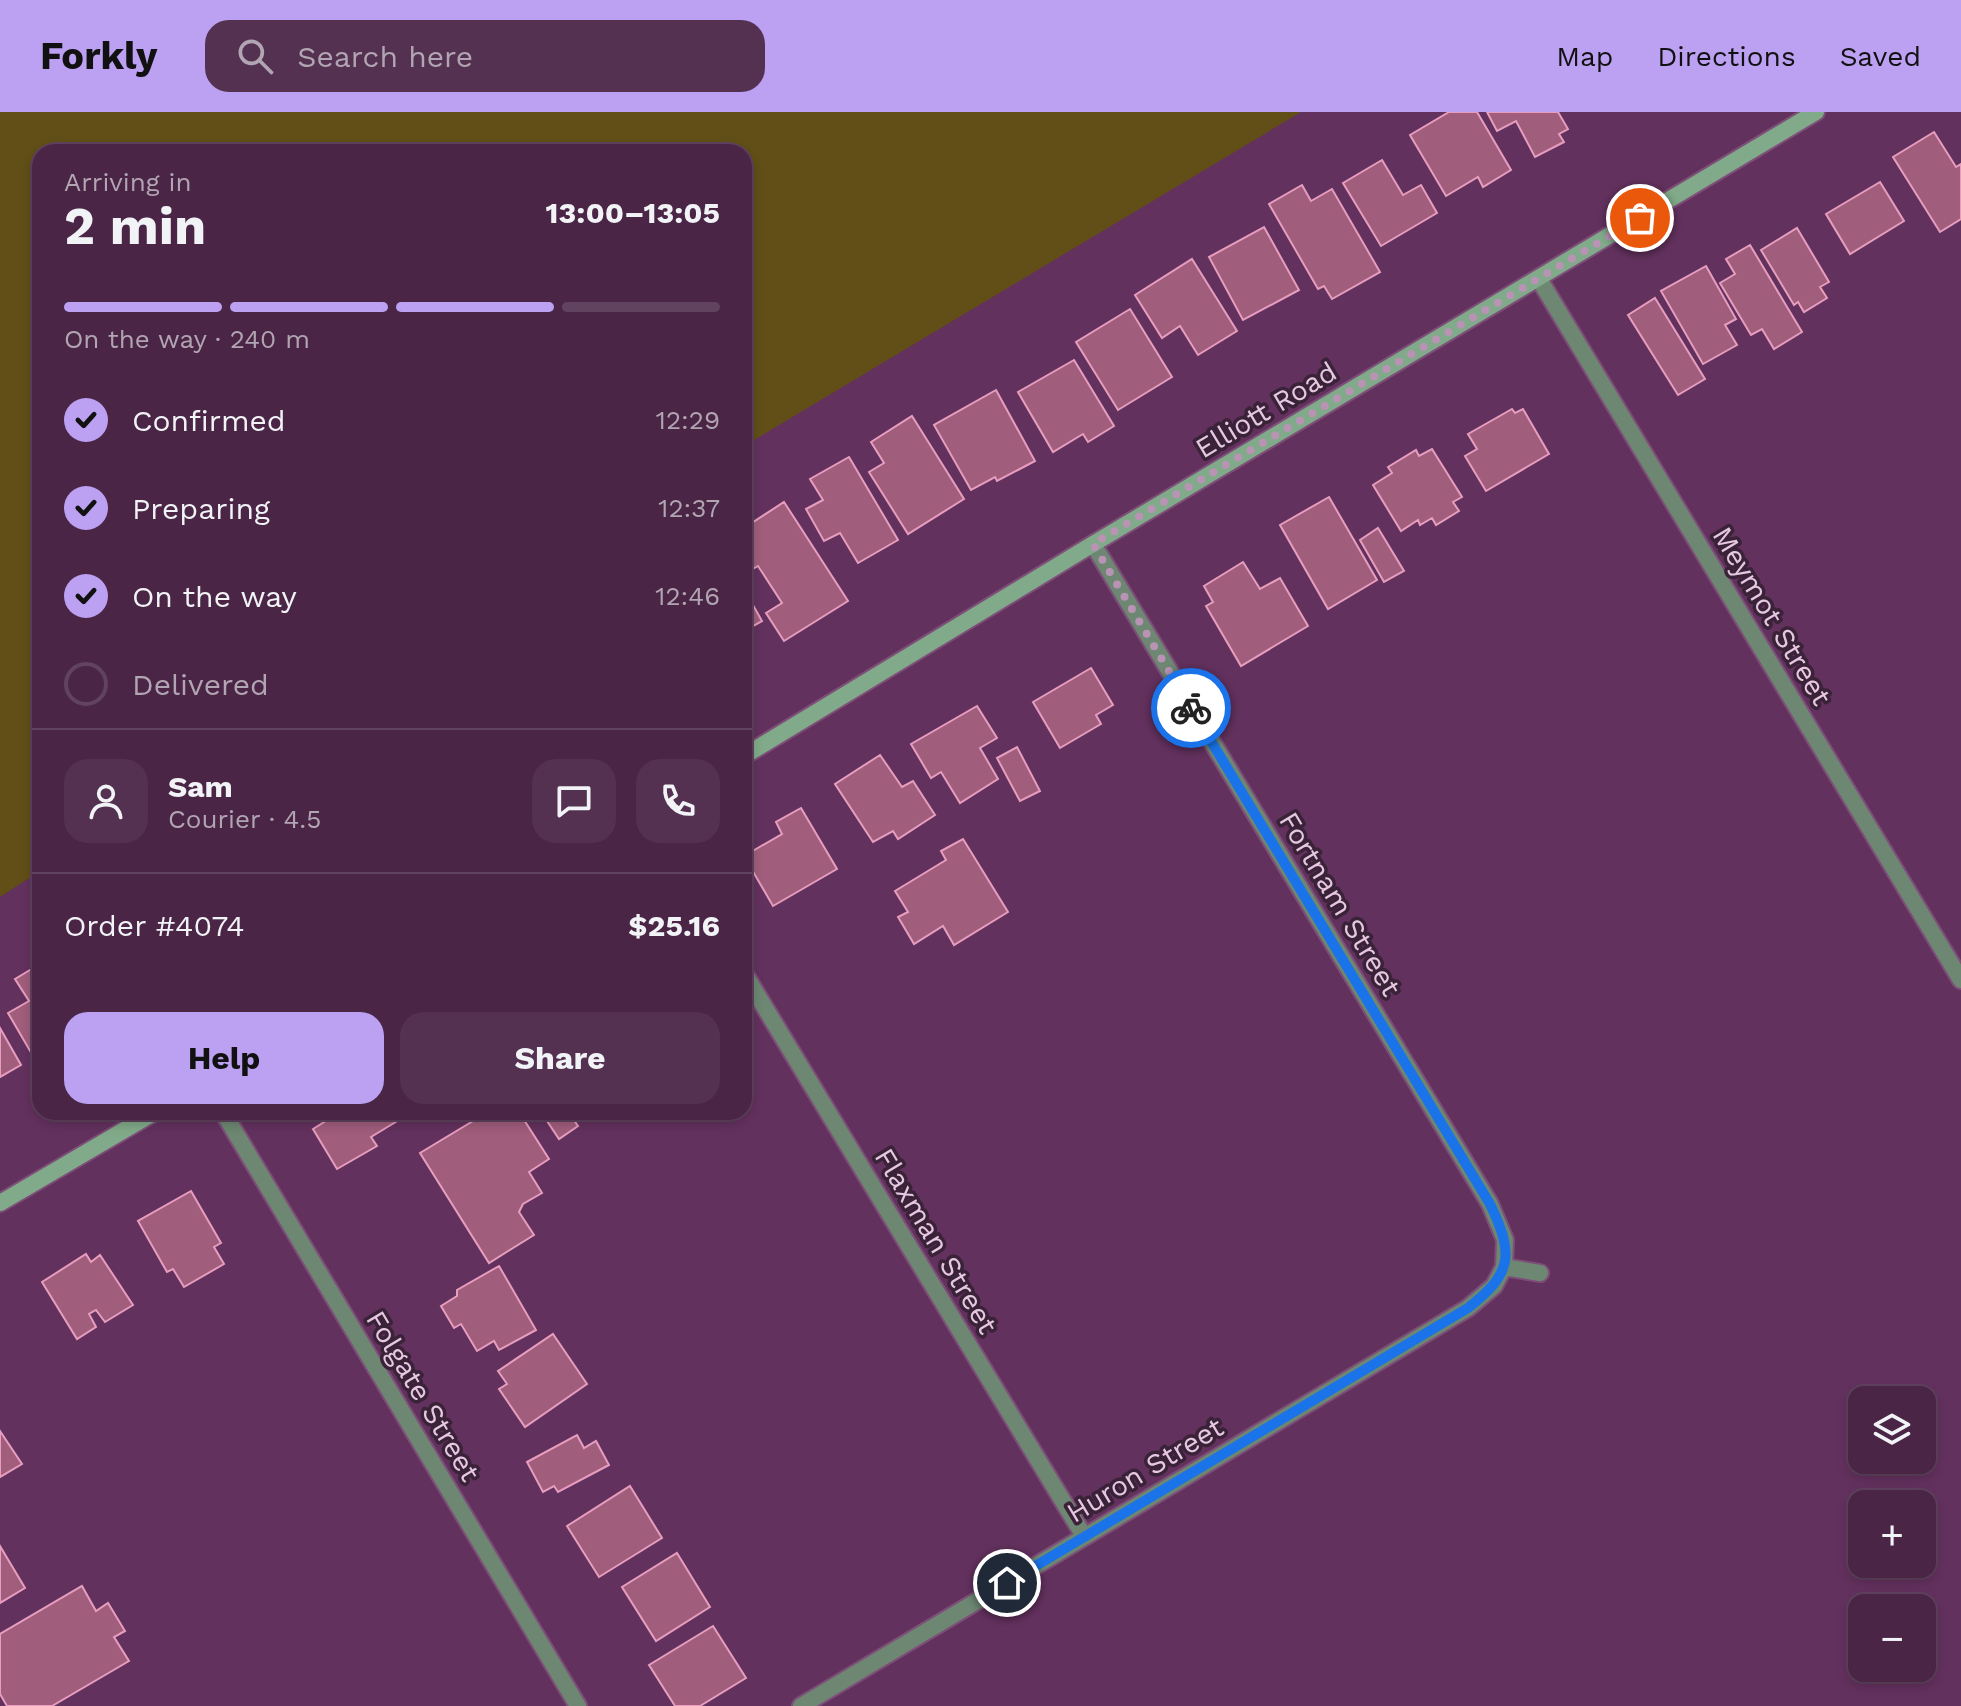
<!DOCTYPE html>
<html lang="en">
<head>
<meta charset="utf-8">
<style>
  :root { --surface:#4a2546; --page:#543151; --text:#f1f3f6; --muted:#b2a5b3; --line:#61425f; --accent:#bca0f2 }
  body { margin:0; font-family:"Work Sans",sans-serif; background:var(--page); color:var(--text); height:100vh; display:flex; flex-direction:column; font-size:30px; white-space:nowrap }
  * { box-sizing:border-box; margin:0 }
  p { font-size:26px; color:var(--muted) }
  .icon { flex:none; width:44px; height:44px; fill:none; stroke:currentColor; stroke-width:2; stroke-linecap:round; stroke-linejoin:round }
  .map { position:relative; flex:1; overflow:hidden }
  .side { position:absolute; left:32px; top:32px; width:720px; height:976px; display:flex; flex-direction:column; background:var(--surface); border-radius:24px; box-shadow:0 4px 12px #0003,0 0 0 2px var(--line) }
  .side>* { flex:none }
  .fabs { position:absolute; left:1848px; top:1274px; display:grid; gap:16px }
  .fabs a { display:grid; place-items:center; width:88px; height:88px; border-radius:16px; background:var(--surface); box-shadow:0 4px 12px #0003,0 0 0 2px var(--line); font-size:40px }
  .pin { position:absolute; display:grid; place-items:center; width:68px; height:68px; color:#fff; margin:-34px; border:4px solid #fff; border-radius:50%; box-shadow:0 2px 8px #0007 }
  .courier { position:absolute; display:grid; place-items:center; width:80px; height:80px; margin:-40px; border:6px solid #1a73e8; border-radius:50%; background:#fff; color:#222; box-shadow:0 2px 10px #0007 }
  .headline em { font-style:normal; font-weight:700 }
  .headline div { display:flex; flex-direction:column-reverse }
  .headline { display:flex; align-items:center; justify-content:space-between; height:136px; padding:0 32px }
  h1 { font-size:52px; font-weight:700; line-height:60px }
  .bar { display:grid; grid-template-columns:repeat(4,1fr); gap:12px 8px; align-content:center; height:96px; padding:0 32px }
  .bar i { height:10px; border-radius:6px; background:var(--line) }
  .bar .on { background:var(--accent) }
  .bar p { grid-column:span 4 }
  .line { display:flex; align-items:center; gap:20px; padding:0 32px; border-top:2px solid var(--line) }
  .line div { flex:1 }
  .round { display:grid; place-items:center; flex:none; width:84px; height:84px; border-radius:24px; background:var(--page) }
  ol { padding:0 32px; list-style:none }
  li { display:flex; align-items:center; gap:24px; height:88px }
  li p { margin-inline-start:auto }
  li .icon { padding:8px; border-radius:50%; background:var(--accent); color:#111; stroke-width:4 }
  li:last-child { color:var(--muted) }
  li i { width:44px; height:44px; border:4px solid var(--line); border-radius:50% }
  .action { display:flex; gap:16px; margin-top:auto; padding:16px 32px }
  .action a { flex:1; height:92px; border-radius:24px; background:var(--accent); color:#111; font-size:32px; font-weight:700; line-height:92px; text-align:center }
  .action a+a { background:var(--page); color:var(--text) }
  header { display:flex; align-items:center; gap:48px; box-sizing:border-box; height:112px; padding:0 40px; background:var(--accent); color:#111 }
  header strong { font-size:38px }
  nav { display:flex; gap:44px; margin-inline-start:auto; font-size:28px }
  .search { width:560px; height:72px; background:var(--page); display:flex; align-items:center; gap:20px; box-sizing:border-box; padding:0 28px; border-radius:24px; color:var(--muted); font-size:30px }
  .map>svg:first-child { display:block }
</style>
</head>
<body>
<header>
<strong>Forkly</strong>
<div class="search"><svg class="icon" aria-label="search" viewBox="0 0 24 24"><circle cx="10" cy="10" r="6"/><path d="M15 15l6 6"/></svg>Search here</div>
<nav><a>Map</a><a>Directions</a><a>Saved</a></nav>
</header>
<div class="map">
<svg width="1961" height="1594" viewBox="0 0 1961 1594">
  <rect width="100%" height="100%" fill="#63315e"/>
  <path fill="#614f17" d="M0,0H1301L744,334V40H40V759L0,785Z"/>
  <g fill="#a05d7c" stroke="#e79dbe" stroke-width="2">
    <path d="M1449,0H1477L1511,58L1483,75L1478,65L1446,84L1410,23Z"/>
    <path d="M1487,0H1558L1568,17L1559,22L1564,30L1535,45L1516,9L1497,19Z"/>
    <path d="M1934,20L1956,55L1961,52V107L1940,120L1893,45Z"/>
    <path d="M1382,48L1403,83L1421,73L1437,101L1381,134L1343,71Z"/>
    <path d="M1880,70L1904,109L1850,142L1826,102Z"/>
    <path d="M1302,73L1311,89L1332,77L1380,160L1332,187L1324,174L1318,177L1269,92Z"/>
    <path d="M1264,115L1299,178L1243,208L1209,145Z"/>
    <path d="M1797,116L1829,170L1820,175L1827,186L1804,200L1798,190L1794,193L1761,138Z"/>
    <path d="M1750,133L1802,220L1774,237L1762,217L1751,223L1720,171L1735,162L1726,147Z"/>
    <path d="M1192,147L1237,219L1198,243L1180,214L1162,226L1135,183Z"/>
    <path d="M1706,154L1736,207L1725,213L1737,233L1703,252L1661,179Z"/>
    <path d="M1655,186L1705,267L1678,283L1628,203Z"/>
    <path d="M1130,197L1172,265L1118,298L1076,230Z"/>
    <path d="M1074,248L1114,314L1088,330L1083,322L1053,340L1018,280Z"/>
    <path d="M996,278L1035,349L997,369L995,365L971,378L934,313Z"/>
    <path d="M1512,297L1515,301L1523,297L1549,342L1486,379L1465,344L1477,337L1468,322Z"/>
    <path d="M912,304L964,387L908,422L869,360L884,351L871,330Z"/>
    <path d="M1432,337L1462,385L1453,390L1459,399L1436,413L1432,406L1420,413L1418,408L1401,419L1373,373L1392,361L1388,355L1416,338L1419,344Z"/>
    <path d="M849,345L898,428L858,451L840,421L824,429L806,397L823,388L810,367Z"/>
    <path d="M1329,385L1377,468L1328,497L1280,413Z"/>
    <path d="M784,390L848,489L784,529L766,501L782,491L758,454L744,462V416Z"/>
    <path d="M1378,416L1404,459L1384,470L1360,428Z"/>
    <path d="M1243,450L1260,477L1280,466L1308,514L1241,554L1206,494L1213,490L1204,474Z"/>
    <path d="M744,477L762,509L744,519Z"/>
    <path d="M1091,556L1113,593L1096,603L1101,612L1060,636L1033,590Z"/>
    <path d="M977,594L997,626L980,636L998,667L960,691L941,660L931,666L911,632Z"/>
    <path d="M1017,635L1040,679L1020,689L997,646Z"/>
    <path d="M880,643L902,675L913,669L935,703L898,727L893,719L873,730L835,672Z"/>
    <path d="M801,696L837,757L773,794L744,744L782,722L776,710Z"/>
    <path d="M963,727L1008,800L954,833L943,814L914,832L898,805L908,800L895,779L946,748L941,739Z"/>
    <path d="M40,852V940L33,944L8,901L29,889L15,867Z"/>
    <path d="M0,916L21,953L0,965Z"/>
    <path d="M330,1000H394L399,1008L371,1025L377,1034L337,1057L313,1017L332,1005Z"/>
    <path d="M488,1000H519L549,1047L529,1060L542,1081L523,1092L519,1100L534,1123L489,1151L420,1041Z"/>
    <path d="M527,1000H568L578,1014L559,1027L543,1003L533,1009Z"/>
    <path d="M191,1079L221,1131L214,1135L224,1152L184,1175L173,1157L167,1160L138,1109Z"/>
    <path d="M86,1142L91,1150L100,1143L133,1193L105,1210L96,1198L89,1202L96,1215L77,1227L42,1170Z"/>
    <path d="M499,1154L536,1218L499,1238L494,1229L477,1239L461,1212L454,1216L441,1194L457,1184V1178Z"/>
    <path d="M553,1222L587,1272L525,1315L499,1277L507,1272L498,1259Z"/>
    <path d="M0,1319L22,1352L0,1365Z"/>
    <path d="M577,1323L584,1336L596,1329L609,1353L558,1380L554,1374L543,1380L527,1350Z"/>
    <path d="M630,1374L662,1426L599,1465L567,1414Z"/>
    <path d="M0,1434L25,1476L0,1491Z"/>
    <path d="M677,1441L710,1495L656,1529L622,1475Z"/>
    <path d="M82,1474L96,1499L108,1491L125,1519L114,1525L129,1549L52,1594H7L0,1582V1522Z"/>
    <path d="M713,1514L746,1566L700,1594H675L649,1553Z"/>
  </g>
  <g fill="none" stroke-linecap="round" stroke-linejoin="round">
    <g stroke="#7d4f78" stroke-width="20">
      <g id="street">
        <path d="M1539,167L1961,868"/>
        <path d="M1093,432L1490,1092L1505,1128L1504,1155L1540,1161"/>
        <path d="M744,861L1084,1424"/>
        <path d="M223,1000L578,1594"/>
        <path d="M801,1594L1468,1196L1494,1174L1504,1155"/>
      </g>
    </g>
    <g stroke="#7d4f78" stroke-width="20">
      <g id="secondary">
        <path d="M744,644L1093,432L1816,0"/>
        <path d="M0,1091L155,1000"/>
      </g>
    </g>
    <use href="#street" stroke="#6d8772" stroke-width="16"/>
    <use href="#secondary" stroke="#80aa89" stroke-width="16"/>
  </g>
  <g fill="none" stroke-linecap="round" stroke-linejoin="round">
    <path stroke="#b993b4" stroke-width="8" stroke-dasharray="0 14.4" d="M1191,596L1093,432L1640,106"/>
    <path stroke="#1a73e8" stroke-width="10" d="M1007,1471L1468,1196C1513,1161 1514,1142 1490,1092L1191,596"/>
  </g>
  <g text-anchor="middle" dominant-baseline="central" stroke-width="7" stroke-linejoin="round" paint-order="stroke">
    <g font-size="28" fill="#e7c8e2" stroke="#3a2338">
      <text transform="translate(1266 298) rotate(-31)">Elliott Road</text>
      <text transform="translate(1772 504) rotate(59)">Meymot Street</text>
      <text transform="translate(1340 792) rotate(59)">Fortnam Street</text>
      <text transform="translate(936 1129) rotate(59)">Flaxman Street</text>
      <text transform="translate(423 1284) rotate(59)">Folgate Street</text>
      <text transform="translate(1145 1358) rotate(-31)">Huron Street</text>
    </g>
  </g>
</svg>
<div class="fabs">
<a><svg class="icon" aria-label="layers" viewBox="0 0 24 24"><path d="M12 4l9 5-9 5-9-5zM3 14l9 5 9-5"/></svg></a>
<a>+</a>
<a>−</a>
</div>
<div class="pin" style="left:1640px;top:106px;background:#ea580c"><svg class="icon" aria-label="bag" viewBox="0 0 24 24"><path d="M5 8h14l-1 12H6zM9 8a3 3 0 0 1 6 0"/></svg></div>
<div class="pin" style="left:1007px;top:1471px;background:#1f2937"><svg class="icon" aria-label="home" viewBox="0 0 24 24"><path d="M3 11l9-7 9 7M6 9v11h12V9"/></svg></div>
<div class="courier" style="left:1191px;top:596px"><svg class="icon" aria-label="bike" viewBox="0 0 24 24"><circle cx="6" cy="16" r="4"/><circle cx="18" cy="16" r="4"/><path d="M6 16l4-8h5l3 8M10 8l3 8H6M13 5h3"/></svg></div>
<section class="side">
<div class="headline"><div><h1>2 min</h1><p>Arriving in</p></div><em>13:00–13:05</em></div>
<div class="bar"><i class="on"></i><i class="on"></i><i class="on"></i><i></i><p>On the way · 240 m</p></div>
<ol>
<li><svg class="icon" aria-label="check" viewBox="0 0 24 24"><path d="M5 12l5 5 9-10"/></svg>Confirmed<p>12:29</p></li>
<li><svg class="icon" aria-label="check" viewBox="0 0 24 24"><path d="M5 12l5 5 9-10"/></svg>Preparing<p>12:37</p></li>
<li><svg class="icon" aria-label="check" viewBox="0 0 24 24"><path d="M5 12l5 5 9-10"/></svg>On the way<p>12:46</p></li>
<li><i></i>Delivered</li>
</ol>
<div class="line" style="height:144px"><a class="round"><svg class="icon" aria-label="person" viewBox="0 0 24 24"><circle cx="12" cy="8" r="4"/><path d="M4 21q1-7 8-7t8 7"/></svg></a><div><b>Sam</b><p>Courier · 4.5</p></div><a class="round"><svg class="icon" aria-label="chat" viewBox="0 0 24 24"><path d="M4 5h16v11H9l-5 4z"/></svg></a><a class="round"><svg class="icon" aria-label="phone" viewBox="0 0 24 24"><path d="M5 4h4l2 5-3 2q2 4 5 5l2-3 5 2v4C11 20 4 13 5 4z"/></svg></a></div>
<div class="line" style="height:104px"><div>Order #4074</div><b>$25.16</b></div>
<div class="action"><a>Help</a><a>Share</a></div>
</section>
</div>
</body>
</html>
